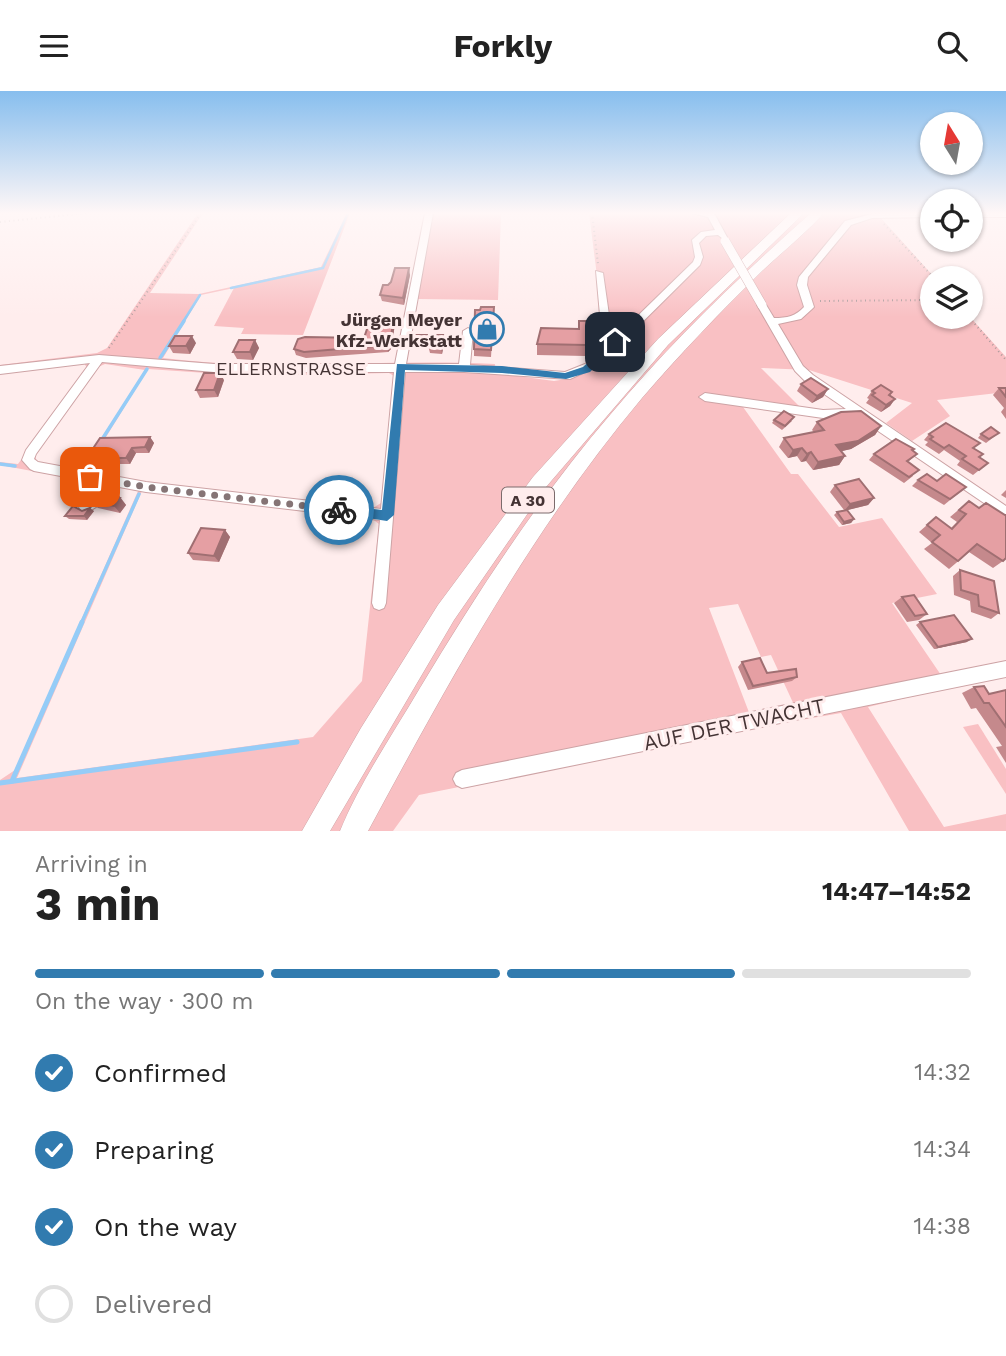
<!DOCTYPE html>
<html lang="en">
<head>
<meta charset="utf-8">
<style>
  :root { --surface:#fff; --page:#f6f6f6; --text:#222; --muted:#767676; --line:#e0e0e0; --accent:#317baf }
  body { margin:0; font-family:"Work Sans",sans-serif; background:var(--page); color:var(--text); height:100vh; display:flex; flex-direction:column; font-size:26px; white-space:nowrap }
  * { box-sizing:border-box; margin:0 }
  p { font-size:23px; color:var(--muted) }
  .icon { flex:none; width:38px; height:38px; fill:none; stroke:currentColor; stroke-width:2; stroke-linecap:round; stroke-linejoin:round }
  .map { position:relative; height:740px; overflow:hidden }
  .panel { display:flex; flex-direction:column; background:var(--surface); flex:1 }
  .panel>* { flex:none }
  .needle { width:46px; rotate:349deg }
  .controls { position:absolute; left:920px; top:21px; display:grid; gap:14px }
  .controls a { display:grid; place-items:center; width:63px; height:63px; border-radius:50%; background:var(--surface); box-shadow:0 2px 5px #0004; font-size:35px }
  .pin { position:absolute; display:grid; place-items:center; width:60px; height:60px; color:#fff; margin:-30px; border-radius:14px; box-shadow:0 4px 10px #0006 }
  .courier { position:absolute; display:grid; place-items:center; width:70px; height:70px; margin:-35px; border:5px solid #317baf; border-radius:50%; background:#fff; color:#222; box-shadow:0 2px 9px #0007 }
  .headline em { font-style:normal; font-weight:700 }
  .headline div { display:flex; flex-direction:column-reverse }
  .headline { display:flex; align-items:center; justify-content:space-between; height:119px; padding:0 35px }
  h1 { font-size:46px; font-weight:700; line-height:52px }
  .bar { display:grid; grid-template-columns:repeat(4,1fr); gap:10px 7px; align-content:center; height:84px; padding:0 35px }
  .bar i { height:9px; border-radius:5px; background:var(--line) }
  .bar .current { background:var(--accent) }
  .bar p { grid-column:span 4 }
  ol { padding:0 35px; list-style:none }
  li { display:flex; align-items:center; gap:21px; height:77px }
  li p { margin-inline-start:auto }
  li .icon { padding:7px; border-radius:50%; background:var(--accent); color:#fff; stroke-width:4 }
  li:last-child { color:var(--muted) }
  li i { width:38px; height:38px; border:4px solid var(--line); border-radius:50% }
  header { display:flex; justify-content:space-between; align-items:center; height:91px; padding:0 35px; background:var(--surface); font-size:32px; font-weight:700 }
  .map>svg:first-child { display:block }
</style>
</head>
<body>
<header><svg class="icon" aria-label="menu" viewBox="0 0 24 24"><path d="M4 6h16M4 12h16M4 18h16"/></svg>Forkly<svg class="icon" aria-label="search" viewBox="0 0 24 24"><circle cx="10" cy="10" r="6"/><path d="M15 15l6 6"/></svg></header>
<div class="map">
<svg width="1006" height="740" viewBox="0 0 1006 740">
  <rect width="100%" height="100%" fill="#ffeded"/>
  <g fill="#f9c0c3" fill-rule="evenodd">
    <path d="M198,122H203L150,202L199,203L321,176L347,122H350L303,244L241,243L244,237L214,235L234,197L201,204L163,267C273,281 384,267 495,273L494,282L554,290L572,287L590,280L619,254L603,232L589,122H933V127H881L935,187H933V226H970L1006,266V301L937,309L950,325L912,350L886,332L912,312L809,279L761,277L807,323L743,316L791,383H798L839,436L882,427L937,503L892,512L943,587L939,599L868,616L944,736L1006,723V740H909L841,622L801,629L771,564L761,566L738,513L709,517L755,637L419,704L393,740H0V689L15,679L138,400L0,374V371L18,373L87,277L84,272L0,282V274L97,262L107,257ZM105,273L145,279L81,379L37,371L35,364L96,277ZM148,278L250,285L389,282L394,285L381,412L373,417L147,392L85,380ZM142,400L371,427L379,433L362,590L313,646L17,687Z"/>
    <path d="M426,122H501L498,209L417,208Z"/>
    <path d="M978,633L1006,678V703L963,636Z"/>
  </g>
  <g fill="none" stroke-linecap="round" stroke-linejoin="round">
    <g stroke="#95ccf7" stroke-width="2.5">
      <path d="M231,197L323,177L348,122"/>
      <path d="M183,231L200,204"/>
    </g>
    <g stroke="#95ccf7" stroke-width="3.5">
      <path d="M160,267L184,230"/>
      <path d="M101,350L147,278"/>
      <path d="M0,373L15,375"/>
      <path d="M79,380H82L93,363"/>
      <path d="M81,533L139,403"/>
    </g>
    <g stroke="#95ccf7" stroke-width="5">
      <path d="M12,690L82,531"/>
      <path d="M0,692L297,651"/>
    </g>
    <g stroke="#cda3a5" stroke-width="2">
      <g id="minor">
        <path d="M425,122H433L406,273H459L463,240L468,237L473,240L470,274L565,281L590,271L609,252L602,246L596,180L603,182L612,245L615,247L693,171L695,166L692,149L701,141L715,139L708,126L692,122H714L727,146L723,148L718,144L706,145L699,152L703,166L700,174L598,275L570,288L464,281H405L386,512L384,517L379,519L374,517L372,512L380,429L146,401L34,380L30,378L22,369L26,359L90,272L0,283V275L99,264L214,273H395ZM102,271L214,281H394L381,418L146,391L38,371L34,368L36,363Z"/>
        <path d="M933,122V126L872,127L851,134L808,186L807,194L814,216L812,218L801,228L778,233L803,275L813,284L1006,415V427L856,325L823,327L705,310L699,306L705,302L823,319L846,318L805,290L795,280L757,214L759,212H765L774,227C787,227 796,225 804,216L797,194L799,186L845,130L872,123Z"/>
        <rect x="971" y="122" width="35" height="4"/>
        <path d="M103,396L108,397L109,401C104,410 92,423 81,420L79,416L81,412Z"/>
        <path d="M1006,570V586L462,697L456,694L453,688L456,682L462,679Z"/>
      </g>
    </g>
    <g stroke="#cda3a5" stroke-width="1">
      <g id="highway">
        <path d="M791,122H804L668,254L546,396L454,529L330,740H302L361,637L438,514L533,386L658,248Z"/>
        <path d="M811,122H824C805,143 782,161 762,180C720,221 680,263 642,307C532,438 449,590 368,740H340C360,691 393,643 420,597C477,502 538,408 610,324C671,251 740,185 811,122Z"/>
      </g>
    </g>
    <g stroke="#ac9a9b" stroke-width="2" stroke-dasharray="1 3.5" stroke-linecap="butt">
      <path d="M592,122L598,173"/>
      <path d="M0,131L88,122"/>
      <path d="M884,133L934,187"/>
      <path d="M820,210L933,209"/>
      <path d="M969,226L1006,269"/>
      <path d="M109,257L201,122"/>
    </g>
    <use href="#minor" fill="#fff" fill-rule="evenodd"/>
    <use href="#highway" fill="#fff" fill-rule="evenodd"/>
    <g stroke="#cda3a5" stroke-width="10" stroke-linecap="butt">
      <path id="minor-bridge" d="M725,150L762,214"/>
    </g>
    <use href="#minor-bridge" stroke="#fff" stroke-width="9"/>
  </g>
  <g fill="#c5898c">
    <path d="M410,184L404,214L382,210L380,204L388,194Z"/>
    <path d="M494,216L491,266L474,265V258L480,219Z"/>
    <path d="M394,227L395,233L391,258L388,261L306,267L296,264L294,258L364,247L375,232Z"/>
    <path d="M579,230L595,247L593,257H586L585,265L537,264V253L578,238Z"/>
    <path d="M418,244H443L444,252L442,263L430,262L429,258L419,251Z"/>
    <path d="M255,249L259,257L253,269L237,268L233,261Z"/>
    <path d="M196,252L190,263L173,262L169,255Z"/>
    <path d="M224,289L218,306L200,307L196,299Z"/>
    <path d="M801,293L828,298L823,306L812,312L797,300Z"/>
    <path d="M999,297H1006V328L1001,321L1004,317L993,304Z"/>
    <path d="M872,300L892,301L890,305L895,308L890,315L881,321L866,312L869,308L867,307Z"/>
    <path d="M774,329L792,330L782,339L772,332Z"/>
    <path d="M817,331L881,335L875,344L851,358L841,360L845,365L839,374L813,379L806,370L801,371L797,365L788,367L779,356L784,347L814,341L812,339Z"/>
    <path d="M929,343L974,358L979,366L988,372L973,384L957,374L960,370L944,359L939,363L925,354L928,351L924,349Z"/>
    <path d="M981,343L995,345L986,352L978,347Z"/>
    <path d="M150,346L154,352L149,362H136L130,373H109L105,368H95L90,362Z"/>
    <path d="M913,359L917,363L908,371L913,385L904,392L869,369L874,363Z"/>
    <path d="M918,389L937,390L966,396L944,414L912,395Z"/>
    <path d="M835,394L874,407L868,414L847,419L854,428L851,432L842,434L834,424L837,421L844,419L830,401Z"/>
    <path d="M1006,399V407L1001,404Z"/>
    <path d="M121,406L120,407L126,414L120,422L98,417L91,410Z"/>
    <path d="M969,410L1003,470L993,477L969,461L949,478L924,458L932,452L919,441L927,434L951,437L957,431L950,426Z"/>
    <path d="M82,420H94L87,429L69,428L65,425Z"/>
    <path d="M225,439L230,446L219,471L193,469L188,462Z"/>
    <path d="M960,479L999,522L991,528L971,521L970,510L954,504L953,485Z"/>
    <path d="M902,506L927,523L919,529L907,531L894,512Z"/>
    <path d="M920,531L967,551L934,558L916,534Z"/>
    <path d="M742,571L767,582L797,586L792,590L748,599L738,576Z"/>
    <path d="M974,596L989,603L1006,599V672L996,656L1002,655L976,617L971,618L962,602Z"/>
  </g>
  <g fill="#a06f72">
    <path d="M409,177L410,184L404,214L403,207Z"/>
    <path d="M394,227L395,233L391,258L388,261L387,254Z"/>
    <path d="M443,244L444,252L442,263L441,255Z"/>
    <path d="M192,245L196,252L190,263L186,255Z"/>
    <path d="M255,249L259,257L253,269L250,261Z"/>
    <path d="M220,282L224,289L218,306L214,299Z"/>
    <path d="M828,298L823,306L812,312L817,305Z"/>
    <path d="M895,308L890,315L881,321L886,314Z"/>
    <path d="M881,335L875,344L851,358L830,363L836,354Z"/>
    <path d="M150,346L154,352L149,362L145,356Z"/>
    <path d="M132,357L136,362L130,373L126,367Z"/>
    <path d="M802,357L797,365L788,367L793,359Z"/>
    <path d="M811,361L806,370L801,371L807,363Z"/>
    <path d="M845,365L839,374L813,379L818,371Z"/>
    <path d="M115,399L126,414L120,422L114,415L110,405Z"/>
    <path d="M874,407L868,414L844,420L850,413Z"/>
    <path d="M90,417L94,420L87,429L84,425Z"/>
    <path d="M854,428L851,432L842,434L844,431Z"/>
    <path d="M225,439L230,446L219,471L214,465Z"/>
    <path d="M972,548L967,551L934,558L938,556Z"/>
  </g>
  <g fill="#e59fa3" stroke="#a06f72" stroke-width="2">
    <path d="M395,177H409L403,207L380,204L383,194H388L391,191Z"/>
    <path d="M481,216H494L491,259L474,258L475,219H480Z"/>
    <path d="M376,227H394L390,251L387,254L304,261L294,258L298,248L305,246L364,247L369,232H375Z"/>
    <path d="M579,230H593L595,247H586V254L537,253L541,237L579,238Z"/>
    <path d="M418,244H443L441,255H429V251Z"/>
    <path d="M175,245H192L186,255H169Z"/>
    <path d="M239,249H255L250,261H233Z"/>
    <path d="M204,282H220L214,299H196Z"/>
    <path d="M811,287L828,298L817,305L801,293Z"/>
    <path d="M881,294L892,301L889,304L895,308L886,314L872,304L875,302L872,300Z"/>
    <path d="M999,297H1006V306Z"/>
    <path d="M784,320L794,326L785,335L774,329Z"/>
    <path d="M861,320L881,335L858,350L836,354L845,365L818,371L811,361L807,363L802,357L793,359L784,347L824,339L817,331L841,321Z"/>
    <path d="M946,332L980,352L973,357L983,363L979,366L988,372L979,379L962,368L966,365L949,354L944,357L930,348L933,346L929,343Z"/>
    <path d="M991,336L999,342L989,348L981,343Z"/>
    <path d="M150,346L145,356L132,357L126,367H104L107,363L90,362L100,347Z"/>
    <path d="M896,348L914,358L912,359L917,363L907,370L919,379L909,386L874,363Z"/>
    <path d="M927,383L937,390L946,383L966,396L950,408L918,389Z"/>
    <path d="M859,388L874,407L850,413L835,394Z"/>
    <path d="M104,397L115,399L110,405L120,407L114,415L91,410Z"/>
    <path d="M969,410L979,417L986,412L1005,424H1006V467L1003,470L977,453L958,470L932,451L940,444L927,434L936,426L952,438L966,423L959,419Z"/>
    <path d="M73,415L82,420L90,417L84,425H65Z"/>
    <path d="M847,419L854,428L844,431L837,421Z"/>
    <path d="M201,437L225,439L214,465L188,462Z"/>
    <path d="M960,479L994,490L999,522L979,515L978,504L961,499Z"/>
    <path d="M914,504L927,523L915,525L902,506Z"/>
    <path d="M954,524L972,548L938,556L920,531Z"/>
    <path d="M760,567L767,582L796,578L797,586L753,595L742,571Z"/>
    <path d="M984,595L989,603L1006,599V636L989,612H984L974,596Z"/>
  </g>
  <linearGradient id="sky" x2="0" y2="1"><stop stop-color="#87beee"/><stop offset="0.54" stop-color="#fff7f7"/><stop offset="1" stop-color="#fff7f7" stop-opacity="0"/></linearGradient>
  <rect width="1006" height="226" fill="url(#sky)"/>
  <path fill="#317baf" d="M612,249L620,251L590,281L566,288L502,282L405,279L394,424L387,430L335,422V415L339,414L382,419L397,273L502,275L565,282L583,276Z"/>
  <g fill="none" stroke-linecap="round" stroke-linejoin="round">
    <path stroke="#857475" stroke-width="7" stroke-dasharray="0 12.6" d="M90,386L146,396L339,419"/>
  </g>
  <defs>
    <g id="shop-ring" transform="scale(1.75)"><circle r="9.5" fill="#ffeded" stroke="#317baf" stroke-width="1.5"/><path d="M-5-2.5h2.3a2.7 3.5 0 0 1 5.4 0H5L5.5 6h-11ZM-1.5-2.5h3a1.5 2.3 0 0 0-3 0Z" fill="#317baf"/></g>
  </defs>
  <g fill-rule="evenodd">
    <use href="#shop-ring" x="487" y="238"/>
  </g>
  <g text-anchor="middle" dominant-baseline="central" stroke-width="6" stroke-linejoin="round" paint-order="stroke">
    <rect fill="#ffeded" stroke="#7c6b6c" stroke-width="2" x="502" y="396.5" width="52" height="25" rx="5"/>
    <g font-size="16" font-weight="bold" fill="#443334">
      <text x="528" y="409">A 30</text>
    </g>
    <g font-size="18" font-weight="bold" fill="#443334" stroke="#ffeded" text-anchor="end">
      <text x="462" y="228">Jürgen Meyer<tspan x="462" dy="21">Kfz-Werkstatt</tspan></text>
    </g>
    <g font-size="18" fill="#443334" stroke="#ffeded">
      <text x="291" y="277">ELLERNSTRASSE</text>
    </g>
    <g font-size="21" fill="#443334" stroke="#ffeded">
      <text transform="translate(734 633) rotate(-12)">AUF DER TWACHT</text>
    </g>
  </g>
</svg>
<div class="controls">
<a><svg class="needle" viewBox="-14 -14 28 28"><path d="M0-13l5 13h-10z" fill="#e53935"/><path d="M0 13l5-13h-10z" fill="#767676"/></svg></a>
<a><svg class="icon" aria-label="locate" viewBox="0 0 24 24"><circle cx="12" cy="12" r="6"/><path d="M12 2v4M12 18v4M2 12h4M18 12h4"/></svg></a>
<a><svg class="icon" aria-label="layers" viewBox="0 0 24 24"><path d="M12 4l9 5-9 5-9-5zM3 14l9 5 9-5"/></svg></a>
</div>
<div class="pin" style="left:90px;top:386px;background:#ea580c"><svg class="icon" aria-label="bag" viewBox="0 0 24 24"><path d="M5 8h14l-1 12H6zM9 8a3 3 0 0 1 6 0"/></svg></div>
<div class="pin" style="left:615px;top:251px;background:#1f2937"><svg class="icon" aria-label="home" viewBox="0 0 24 24"><path d="M3 11l9-7 9 7M6 9v11h12V9"/></svg></div>
<div class="courier" style="left:339px;top:419px"><svg class="icon" aria-label="bike" viewBox="0 0 24 24"><circle cx="6" cy="16" r="4"/><circle cx="18" cy="16" r="4"/><path d="M6 16l4-8h5l3 8M10 8l3 8H6M13 5h3"/></svg></div>
</div>
<section class="panel">
<div class="headline"><div><h1>3 min</h1><p>Arriving in</p></div><em>14:47–14:52</em></div>
<div class="bar"><i class="current"></i><i class="current"></i><i class="current"></i><i></i><p>On the way · 300 m</p></div>
<ol>
<li><svg class="icon" aria-label="check" viewBox="0 0 24 24"><path d="M5 12l5 5 9-10"/></svg>Confirmed<p>14:32</p></li>
<li><svg class="icon" aria-label="check" viewBox="0 0 24 24"><path d="M5 12l5 5 9-10"/></svg>Preparing<p>14:34</p></li>
<li><svg class="icon" aria-label="check" viewBox="0 0 24 24"><path d="M5 12l5 5 9-10"/></svg>On the way<p>14:38</p></li>
<li><i></i>Delivered</li>
</ol>
</section>
</body>
</html>
